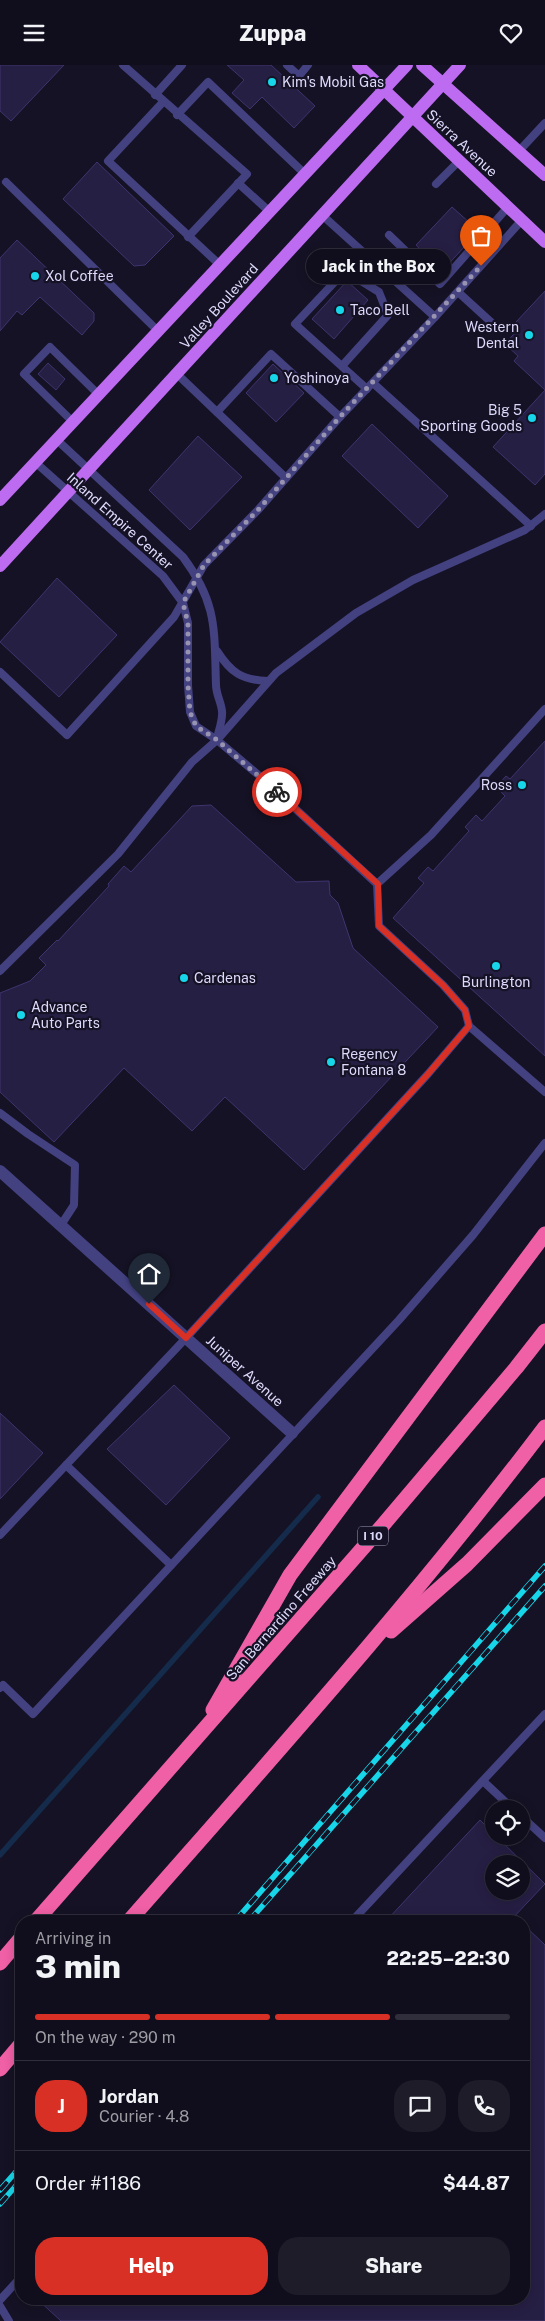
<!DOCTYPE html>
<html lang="en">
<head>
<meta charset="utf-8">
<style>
  :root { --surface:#100e1c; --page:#1e1c29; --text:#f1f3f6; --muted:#9c9ca3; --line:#302e3b; --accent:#d93025 }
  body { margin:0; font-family:"Public Sans",sans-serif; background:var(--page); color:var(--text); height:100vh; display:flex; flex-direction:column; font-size:19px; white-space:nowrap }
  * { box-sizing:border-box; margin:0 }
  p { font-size:16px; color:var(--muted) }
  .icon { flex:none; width:28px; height:28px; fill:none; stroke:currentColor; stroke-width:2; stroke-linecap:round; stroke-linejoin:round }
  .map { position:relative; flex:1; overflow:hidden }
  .sheet { position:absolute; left:15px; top:1850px; width:515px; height:390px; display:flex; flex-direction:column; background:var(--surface); border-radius:20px; box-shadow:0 2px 12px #0003,0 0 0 1px var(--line) }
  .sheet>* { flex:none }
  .fabs { position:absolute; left:485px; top:1735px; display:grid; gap:10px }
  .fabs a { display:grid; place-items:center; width:45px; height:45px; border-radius:50%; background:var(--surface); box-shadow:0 2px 12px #0003,0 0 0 1px var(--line); font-size:25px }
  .pin { position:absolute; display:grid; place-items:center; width:42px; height:42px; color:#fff; margin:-51px -21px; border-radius:50% 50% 50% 0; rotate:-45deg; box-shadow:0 0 5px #0007 }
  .pin .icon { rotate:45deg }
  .courier { position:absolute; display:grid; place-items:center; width:50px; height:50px; margin:-25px; border:4px solid #d93025; border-radius:50%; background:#fff; color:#222; box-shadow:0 1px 6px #0007 }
  .bubble { position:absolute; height:35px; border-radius:18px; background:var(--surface); box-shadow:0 2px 12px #0003,0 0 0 1px var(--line); font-size:16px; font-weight:800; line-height:35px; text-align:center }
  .summary em { font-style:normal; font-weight:800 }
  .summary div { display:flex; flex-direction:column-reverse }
  .summary { display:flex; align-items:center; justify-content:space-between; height:85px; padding:0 20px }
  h1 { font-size:32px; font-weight:800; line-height:38px }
  .bar { display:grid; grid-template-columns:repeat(4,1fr); gap:8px 5px; align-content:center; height:60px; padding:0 20px }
  .bar i { height:6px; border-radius:4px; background:var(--line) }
  .bar .selected { background:var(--accent) }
  .bar p { grid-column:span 4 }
  .line { display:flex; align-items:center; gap:12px; padding:0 20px; border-top:1px solid var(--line) }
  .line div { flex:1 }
  .round { display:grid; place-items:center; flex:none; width:52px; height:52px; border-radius:20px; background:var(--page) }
  .button { display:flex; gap:10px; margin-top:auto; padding:10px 20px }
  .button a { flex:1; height:58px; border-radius:20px; background:var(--accent); color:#fff; font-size:20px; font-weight:800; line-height:58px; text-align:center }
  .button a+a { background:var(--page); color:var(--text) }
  header { display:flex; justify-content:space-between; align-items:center; height:65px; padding:0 20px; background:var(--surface); font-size:22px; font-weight:800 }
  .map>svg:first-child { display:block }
</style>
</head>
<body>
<header><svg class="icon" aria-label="menu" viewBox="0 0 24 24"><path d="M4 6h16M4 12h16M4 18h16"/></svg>Zuppa<svg class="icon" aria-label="heart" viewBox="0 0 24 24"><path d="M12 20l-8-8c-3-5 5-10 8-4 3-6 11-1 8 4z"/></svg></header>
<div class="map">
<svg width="545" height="2256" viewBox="0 0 545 2256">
  <rect width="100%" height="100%" fill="#151225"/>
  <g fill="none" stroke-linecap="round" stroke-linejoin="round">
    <path stroke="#152b4b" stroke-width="5.5" d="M0,1790L318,1432"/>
  </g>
  <g fill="#261f44" stroke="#3f346e" fill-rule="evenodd">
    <path d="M0,0H64L11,56L0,46Z"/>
    <path d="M227,0H271L315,41L294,63L262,32L250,44L232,28L244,15Z"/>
    <path d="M97,97L174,171L145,200L134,201L63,134Z"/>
    <path d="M452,142L479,166L441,207L416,180Z"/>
    <path d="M17,175L94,248V256L82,270L40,232L22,250L17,246L0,266V193Z"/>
    <path d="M347,216L368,235L334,274L312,254Z"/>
    <path d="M545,226V409L535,420L493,382L545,325L514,296L518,291L505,279L520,262L516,257Z"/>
    <path d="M48,298L65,314L56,325L38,309Z"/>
    <path d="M273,299L304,328L276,357L246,328Z"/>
    <path d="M372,359L448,431L418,463L342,391Z"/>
    <path d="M198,371L242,412L190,465L149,425Z"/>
    <path d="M57,513L117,570L59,632L0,577Z"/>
    <path d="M545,676V991L393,853L424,818L418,813L428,802L433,806L469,766L465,762L476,750L482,756L505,731L496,722L506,711L510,714Z"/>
    <path d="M211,740L296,817L329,816L330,830L338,838L353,883L438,962L304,1105L225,1032L192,1066L124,1003L54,1077L0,1027V928L30,916L46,900L39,893L57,875L58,876L109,821L108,819L124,801L131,807L192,741Z"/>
    <path d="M174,1320L230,1373L166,1440L107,1384Z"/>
    <path d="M0,1348L43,1388L0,1434Z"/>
    <path d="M480,1755L494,1769V1771H496L545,1819L510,1856H386ZM494,1799H521V1826H494Z"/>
    <path d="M524,1860L545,1880V2256H61L37,2234H524Z"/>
  </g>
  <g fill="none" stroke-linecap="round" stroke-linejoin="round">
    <g stroke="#434180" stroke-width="8">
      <path d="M123,0L247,109L188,172"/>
      <path d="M287,0L299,11L308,0"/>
      <path d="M155,30L182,0"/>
      <path d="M163,37L108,96L220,200"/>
      <path d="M177,50L208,17L305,109"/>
      <path d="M519,86L545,58"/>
      <path d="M6,117L158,266"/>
      <path d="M238,118L270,147"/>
      <path d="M436,119L459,96"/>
      <path d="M322,150L435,252"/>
      <path d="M389,170L440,219L508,142"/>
      <path d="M458,227L492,258"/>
      <path d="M342,301L388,250L379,227L345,206L295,259L367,324"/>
      <path d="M177,309L286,413"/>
      <path d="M373,318L531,461"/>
      <path d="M217,347L271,289L340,352"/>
      <path d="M73,357L24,309L50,282L99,330"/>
      <path d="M57,375L183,492C218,539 214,565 216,620C216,629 221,637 222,646C223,654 219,665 217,673"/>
      <path d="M35,397L163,511L183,538L188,558V620L190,647L196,661L217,675L262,713L377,819L431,770L545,644"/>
      <path d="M217,586C231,608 242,615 268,616"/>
      <path d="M0,607L67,670L174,552L204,500L258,445L338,354L435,252L522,155"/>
      <path d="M0,906L118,789L192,697L217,675L276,608L356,548L413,515L525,465L545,449"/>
      <path d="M469,961L545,1027"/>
      <path d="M0,1048L28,1069L75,1100L74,1140L61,1160"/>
      <path d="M66,1400L171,1500"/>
      <path d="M0,1470L186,1273L428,1009L469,961L465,945L443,920L379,861L377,819"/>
      <path d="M0,1623L3,1620L33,1649L399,1255L473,1170L545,1078"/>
      <path d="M483,1716L513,1744"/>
      <path d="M521,1751L545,1773"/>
      <path d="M352,1856L545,1649"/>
      <path d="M0,2235L21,2212"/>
      <path d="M0,2241L9,2256"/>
    </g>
    <path stroke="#434180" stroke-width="12" d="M0,1106L292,1368"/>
    <g stroke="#bd6bf1" stroke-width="12">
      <path d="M358,0L545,177"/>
      <path d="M422,0L545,110"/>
      <path d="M0,435L407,0"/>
      <path d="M0,501L460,0"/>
    </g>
    <g stroke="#f060a6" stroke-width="15">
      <path d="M391,1566L467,1499L545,1420"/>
      <path d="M213,1645L290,1510L545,1169"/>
      <path d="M36,1856L383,1460L516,1303L545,1266"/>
      <path d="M129,1856C271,1694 415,1534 545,1362"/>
      <path d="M0,1898L21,1873"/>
      <path d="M0,2004L21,1979"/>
    </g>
    <g stroke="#18d6e9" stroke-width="5.5">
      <g id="rail">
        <path d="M235,1856L545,1501"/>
        <path d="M249,1856L545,1521"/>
        <path d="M0,2125L21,2101"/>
        <path d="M0,2139L21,2115"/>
      </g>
    </g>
    <use href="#rail" stroke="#151225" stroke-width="4" stroke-dasharray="11" stroke-linecap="butt"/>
  </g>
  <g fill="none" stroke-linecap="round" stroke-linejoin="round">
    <path stroke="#9793b0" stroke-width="5" stroke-dasharray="0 9" d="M277,727L217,675L196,661L190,647L188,620V558L183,538L204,500L258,445L338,354L481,201"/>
    <path stroke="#d93025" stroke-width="6" d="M149,1239L186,1273L428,1009L469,961L465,945L443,920L379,861L378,819L277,727"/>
  </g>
  <g fill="#18d6e9" stroke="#151225" stroke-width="2">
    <circle cx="272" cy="17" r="5"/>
    <circle cx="35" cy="211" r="5"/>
    <circle cx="340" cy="245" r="5"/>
    <circle cx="529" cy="270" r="5"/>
    <circle cx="274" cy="313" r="5"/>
    <circle cx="532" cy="353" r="5"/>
    <circle cx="522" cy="720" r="5"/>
    <circle cx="496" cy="901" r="5"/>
    <circle cx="184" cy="913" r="5"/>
    <circle cx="21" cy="950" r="5"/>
    <circle cx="331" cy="997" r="5"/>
  </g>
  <g text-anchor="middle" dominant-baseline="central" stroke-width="4.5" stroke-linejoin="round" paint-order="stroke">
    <rect fill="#151225" stroke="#a19dbb" stroke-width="1" x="358" y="1461.5" width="30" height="19" rx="4"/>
    <g font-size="12" font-weight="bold" fill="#ddd9fb">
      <text x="373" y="1471">I 10</text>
    </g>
    <g font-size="14" fill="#ddd9fb" stroke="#151225" text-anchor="start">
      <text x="282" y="17">Kim's Mobil Gas</text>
      <text x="45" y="211">Xol Coffee</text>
      <text x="350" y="245">Taco Bell</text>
      <text x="519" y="262" text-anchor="end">Western<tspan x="519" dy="16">Dental</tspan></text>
      <text x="284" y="313">Yoshinoya</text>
      <text x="522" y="345" text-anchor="end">Big 5<tspan x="522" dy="16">Sporting Goods</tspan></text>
      <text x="512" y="720" text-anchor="end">Ross</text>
      <text x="194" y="913">Cardenas</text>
      <text x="496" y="917" text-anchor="middle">Burlington</text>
      <text x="31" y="942">Advance<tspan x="31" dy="16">Auto Parts</tspan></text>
      <text x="341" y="989">Regency<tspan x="341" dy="16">Fontana 8</tspan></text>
    </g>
    <g font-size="14" fill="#ddd9fb" stroke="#151225">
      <text transform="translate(462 78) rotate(43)">Sierra Avenue</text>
      <text transform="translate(219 241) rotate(-48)">Valley Boulevard</text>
      <text transform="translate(120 456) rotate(42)">Inland Empire Center</text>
      <text transform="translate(245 1306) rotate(42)">Juniper Avenue</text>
      <text transform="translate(281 1553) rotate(-49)">San Bernardino Freeway</text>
    </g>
  </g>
</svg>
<div class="fabs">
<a><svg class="icon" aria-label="locate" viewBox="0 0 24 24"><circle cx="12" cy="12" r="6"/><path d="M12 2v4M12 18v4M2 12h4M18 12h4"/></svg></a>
<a><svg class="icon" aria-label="layers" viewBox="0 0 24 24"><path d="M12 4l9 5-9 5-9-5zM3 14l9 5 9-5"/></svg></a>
</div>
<div class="pin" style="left:481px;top:201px;background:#ea580c"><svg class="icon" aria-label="bag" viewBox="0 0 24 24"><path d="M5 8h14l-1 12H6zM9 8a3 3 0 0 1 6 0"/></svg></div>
<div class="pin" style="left:149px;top:1239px;background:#1f2937"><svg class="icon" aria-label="home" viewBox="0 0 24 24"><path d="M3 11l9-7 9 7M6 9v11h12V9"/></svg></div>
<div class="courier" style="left:277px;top:727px"><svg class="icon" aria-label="bike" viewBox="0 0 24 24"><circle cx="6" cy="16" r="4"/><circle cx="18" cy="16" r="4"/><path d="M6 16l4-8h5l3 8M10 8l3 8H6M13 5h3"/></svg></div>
<div class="bubble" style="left:306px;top:184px;width:145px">Jack in the Box</div>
<section class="sheet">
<div class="summary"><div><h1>3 min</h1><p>Arriving in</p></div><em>22:25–22:30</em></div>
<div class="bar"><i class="selected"></i><i class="selected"></i><i class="selected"></i><i></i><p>On the way · 290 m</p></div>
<div class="line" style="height:90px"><b class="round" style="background:var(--accent);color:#fff">J</b><div><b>Jordan</b><p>Courier · 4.8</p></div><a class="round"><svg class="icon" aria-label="chat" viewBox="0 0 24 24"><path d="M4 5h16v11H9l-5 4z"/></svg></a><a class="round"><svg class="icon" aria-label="phone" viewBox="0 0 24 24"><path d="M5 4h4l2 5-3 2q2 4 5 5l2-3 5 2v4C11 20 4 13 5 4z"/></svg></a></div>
<div class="line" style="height:65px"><div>Order #1186</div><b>$44.87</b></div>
<div class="button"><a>Help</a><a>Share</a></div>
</section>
</div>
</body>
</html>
